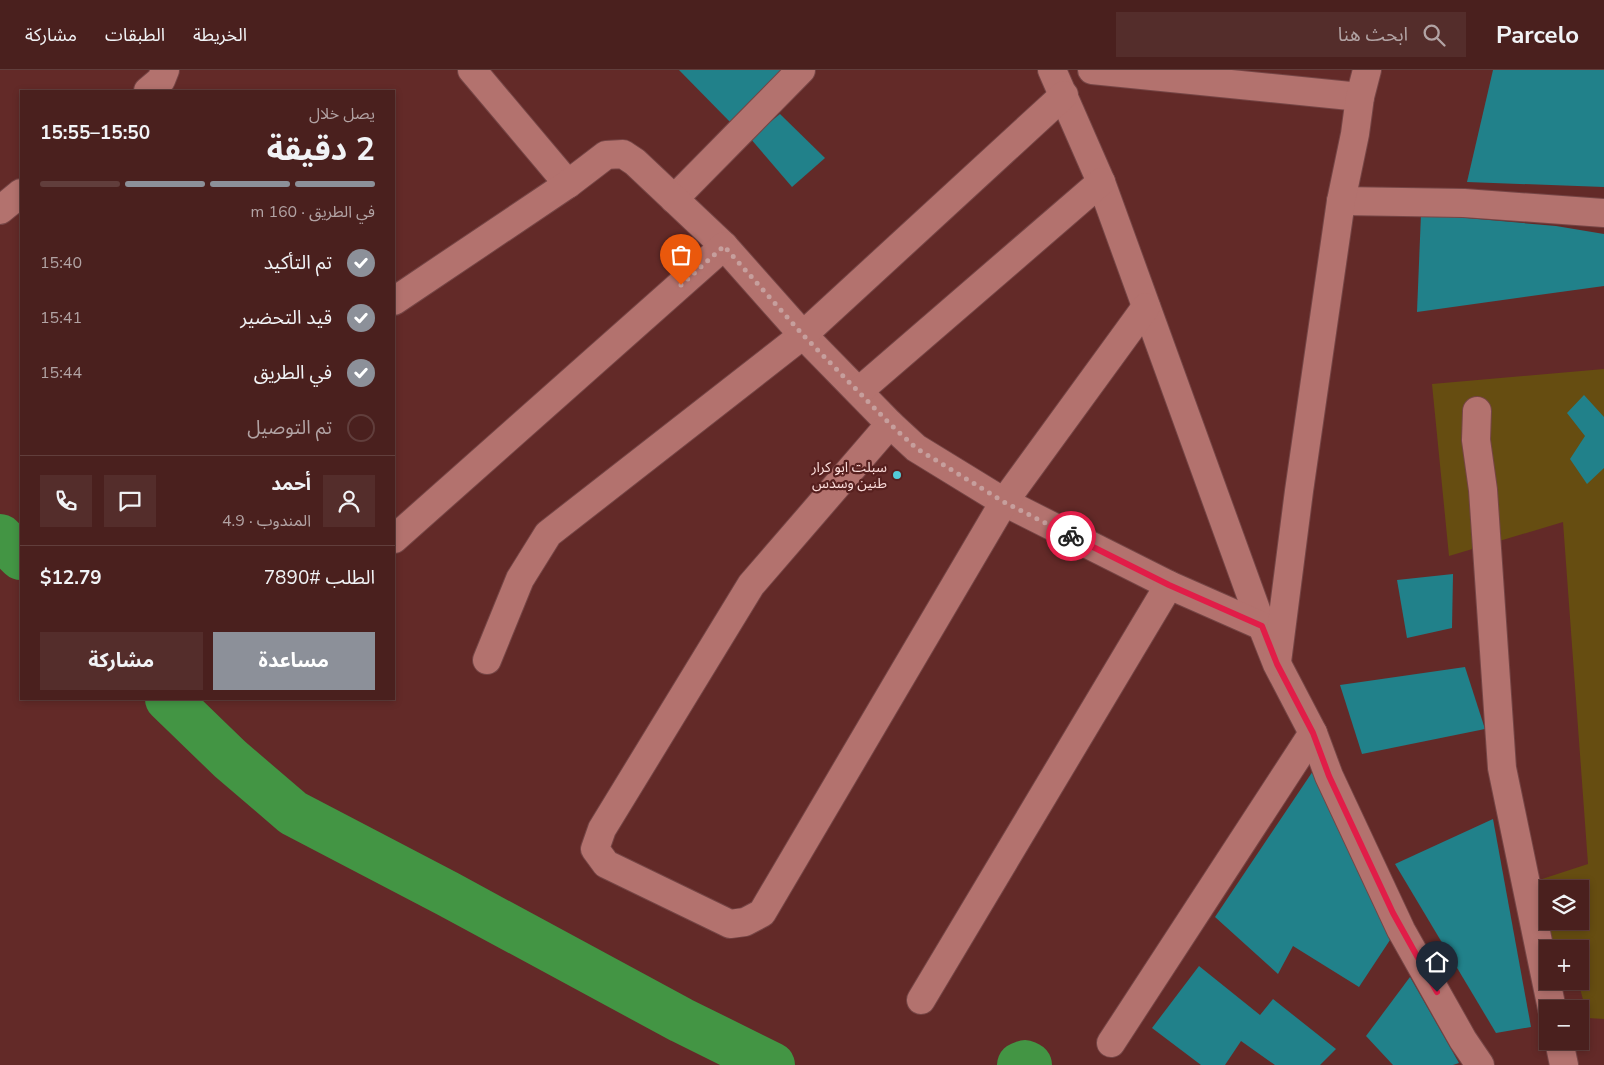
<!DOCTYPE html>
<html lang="ar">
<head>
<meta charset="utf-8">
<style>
  :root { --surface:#4a201e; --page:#542d2b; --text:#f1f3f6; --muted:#b2a3a4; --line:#613e3c; --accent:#8c9099 }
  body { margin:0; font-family:"Nunito Sans","Noto Sans Arabic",sans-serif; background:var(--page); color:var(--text); direction:rtl; height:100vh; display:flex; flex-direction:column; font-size:19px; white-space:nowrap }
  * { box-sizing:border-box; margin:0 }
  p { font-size:16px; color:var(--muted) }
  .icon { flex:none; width:28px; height:28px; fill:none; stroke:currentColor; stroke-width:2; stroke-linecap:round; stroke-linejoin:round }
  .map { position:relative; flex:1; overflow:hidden; direction:ltr }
  .drawer { position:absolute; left:20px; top:20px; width:375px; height:610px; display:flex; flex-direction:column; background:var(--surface); border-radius:0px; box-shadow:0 2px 8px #0003,0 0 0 1px var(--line); direction:rtl }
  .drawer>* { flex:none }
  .fabs { position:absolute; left:1539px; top:810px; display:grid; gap:10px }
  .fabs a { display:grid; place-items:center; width:50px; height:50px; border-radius:0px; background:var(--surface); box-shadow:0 2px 8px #0003,0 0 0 1px var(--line); font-size:25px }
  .pin { position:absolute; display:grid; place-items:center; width:42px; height:42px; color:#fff; margin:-51px -21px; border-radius:50% 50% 50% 0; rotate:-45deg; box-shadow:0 0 5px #0007 }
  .pin .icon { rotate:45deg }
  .courier { position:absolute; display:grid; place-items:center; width:50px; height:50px; margin:-25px; border:4px solid #e11d48; border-radius:50%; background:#fff; color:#222; box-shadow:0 1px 6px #0007 }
  .head em { font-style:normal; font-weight:700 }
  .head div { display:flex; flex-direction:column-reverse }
  .head { display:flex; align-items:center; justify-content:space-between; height:85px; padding:0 20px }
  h1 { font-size:32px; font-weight:700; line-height:38px }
  .bar { display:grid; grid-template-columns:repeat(4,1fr); gap:8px 5px; align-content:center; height:60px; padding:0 20px }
  .bar i { height:6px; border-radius:4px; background:var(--line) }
  .bar .selected { background:var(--accent) }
  .bar p { grid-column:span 4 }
  .line { display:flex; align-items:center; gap:12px; padding:0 20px; border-top:1px solid var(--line) }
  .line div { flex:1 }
  .round { display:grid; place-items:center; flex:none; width:52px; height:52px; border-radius:0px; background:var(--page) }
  ol { padding:0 20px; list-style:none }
  li { display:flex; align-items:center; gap:15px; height:55px }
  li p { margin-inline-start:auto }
  li .icon { padding:5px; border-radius:50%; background:var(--accent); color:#fff; stroke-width:4 }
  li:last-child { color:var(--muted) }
  li i { width:28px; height:28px; border:2px solid var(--line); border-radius:50% }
  .primary-button { display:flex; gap:10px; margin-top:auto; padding:10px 20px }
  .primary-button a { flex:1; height:58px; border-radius:0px; background:var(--accent); color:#fff; font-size:20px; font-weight:700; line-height:58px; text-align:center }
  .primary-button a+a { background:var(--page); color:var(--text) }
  header { display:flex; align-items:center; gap:30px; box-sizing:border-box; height:70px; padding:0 25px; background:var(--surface); border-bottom:1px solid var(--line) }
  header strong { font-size:24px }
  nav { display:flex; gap:28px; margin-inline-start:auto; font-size:18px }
  .search { width:350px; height:45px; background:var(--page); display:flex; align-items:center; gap:12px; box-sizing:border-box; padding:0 18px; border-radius:0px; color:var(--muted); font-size:19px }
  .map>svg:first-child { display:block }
</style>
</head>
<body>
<header>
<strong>Parcelo</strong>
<div class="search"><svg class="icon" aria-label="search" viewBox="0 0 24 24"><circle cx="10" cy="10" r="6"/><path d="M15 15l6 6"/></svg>ابحث هنا</div>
<nav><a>الخريطة</a><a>الطبقات</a><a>مشاركة</a></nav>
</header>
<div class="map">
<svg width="1604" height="995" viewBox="0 0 1604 995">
  <rect width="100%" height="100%" fill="#632a28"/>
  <path fill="#664d11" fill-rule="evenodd" d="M1604,299V949L1588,948L1578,911H1580V879H1548L1539,810L1588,794L1563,452L1449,486L1432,314ZM1548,819H1580V851H1548Z"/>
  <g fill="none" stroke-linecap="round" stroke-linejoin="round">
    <g stroke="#439544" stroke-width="46">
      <path d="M0,467L21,487"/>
      <path d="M168,629L230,689L293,743L448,824L681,950L772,995"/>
      <path d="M1020,995L1025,993L1029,995"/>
    </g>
  </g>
  <g fill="#21818a">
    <path d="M679,0H786L732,54Z"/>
    <path d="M1493,0H1604V117L1467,112Z"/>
    <path d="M780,44L825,88L792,117L750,68Z"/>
    <path d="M1421,144L1556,156L1604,164V216L1417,242Z"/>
    <path d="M1584,325L1604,347V398L1587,414L1570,389L1585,366L1567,343Z"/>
    <path d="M1453,504L1452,558L1407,568L1397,510Z"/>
    <path d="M1465,597L1485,659L1362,684L1340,615Z"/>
    <path d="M1317,695L1390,870L1359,917L1293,876L1278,904L1215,847Z"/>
    <path d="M1493,749L1531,957L1496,963L1395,794Z"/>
    <path d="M1199,896L1260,945L1273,929L1336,979L1320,995H1275L1241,971L1225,995H1201L1152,958Z"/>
    <path d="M1410,907L1459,993L1453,995H1393L1366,966Z"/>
  </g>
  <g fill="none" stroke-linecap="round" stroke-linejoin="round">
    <g stroke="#754545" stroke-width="30">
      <g id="minor">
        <path d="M472,0L568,114"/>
        <path d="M1052,0L1101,112L1262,556L1277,594L1313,663L1329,706L1401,860L1463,970L1480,995"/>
        <path d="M1092,0L1360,27"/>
        <path d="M148,21L161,10L165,0"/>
        <path d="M674,129L801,0"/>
        <path d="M1341,131L1464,133L1604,143"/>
        <path d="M0,140L21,123"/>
        <path d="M394,231L568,114L606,85L623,84L635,92L724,176L803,265L890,354L916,378L1004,432L1169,515L1262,556"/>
        <path d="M859,321L1101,112"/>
        <path d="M1477,341L1476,370L1483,420L1502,698L1552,939"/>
        <path d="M890,354L751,515L602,759L595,779L606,794L730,854L745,852L762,843L1004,432L1146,237"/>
        <path d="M394,469L724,176"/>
        <path d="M487,590L520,509L548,464L803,265L1064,25"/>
        <path d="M1277,592L1299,421L1341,131L1355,64L1360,27L1367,0"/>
        <path d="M921,930L1169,515"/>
        <path d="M1559,971L1564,995"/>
        <path d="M1111,973L1313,663"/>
      </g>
    </g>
    <use href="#minor" stroke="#b3726e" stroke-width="28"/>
  </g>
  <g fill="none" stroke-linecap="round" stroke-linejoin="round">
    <path stroke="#c69f9d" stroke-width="5" stroke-dasharray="0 9" d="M681,215L724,176L803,265L890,354L916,378L1004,432L1071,466"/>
    <path stroke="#e11d48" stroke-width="6" d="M1071,466L1169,515L1262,556L1277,594L1313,663L1329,706L1393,843L1437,922"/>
  </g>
  <circle fill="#52cbd7" stroke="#57201f" stroke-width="2" cx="897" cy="405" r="5"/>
  <g text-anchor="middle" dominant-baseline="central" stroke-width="4.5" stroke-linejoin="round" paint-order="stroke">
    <g font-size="14" fill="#fcdedc" stroke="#57201f" text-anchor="end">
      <text x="887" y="397">سبلت ابو كرار<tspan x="887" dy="16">طنين وسدس</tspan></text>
    </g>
  </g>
</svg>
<div class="fabs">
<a><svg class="icon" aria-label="layers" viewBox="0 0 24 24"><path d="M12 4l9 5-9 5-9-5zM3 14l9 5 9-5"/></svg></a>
<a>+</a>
<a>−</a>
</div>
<div class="pin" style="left:681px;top:215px;background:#ea580c"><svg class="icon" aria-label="bag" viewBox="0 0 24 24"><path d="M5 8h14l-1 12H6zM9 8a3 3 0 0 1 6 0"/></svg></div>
<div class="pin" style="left:1437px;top:922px;background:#1f2937"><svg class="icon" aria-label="home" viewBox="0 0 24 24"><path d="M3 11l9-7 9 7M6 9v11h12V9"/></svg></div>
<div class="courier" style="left:1071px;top:466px"><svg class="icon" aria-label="bike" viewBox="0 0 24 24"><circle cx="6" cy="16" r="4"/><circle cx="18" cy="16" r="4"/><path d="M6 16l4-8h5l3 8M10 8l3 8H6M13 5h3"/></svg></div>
<section class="drawer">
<div class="head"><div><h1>2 دقيقة</h1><p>يصل خلال</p></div><em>15:50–15:55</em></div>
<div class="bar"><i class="selected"></i><i class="selected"></i><i class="selected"></i><i></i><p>في الطريق · 160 m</p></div>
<ol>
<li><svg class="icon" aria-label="check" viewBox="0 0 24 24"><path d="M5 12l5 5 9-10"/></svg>تم التأكيد<p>15:40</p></li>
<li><svg class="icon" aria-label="check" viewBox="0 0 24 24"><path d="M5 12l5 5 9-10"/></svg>قيد التحضير<p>15:41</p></li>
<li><svg class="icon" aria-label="check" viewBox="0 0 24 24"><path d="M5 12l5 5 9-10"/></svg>في الطريق<p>15:44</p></li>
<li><i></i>تم التوصيل</li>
</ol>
<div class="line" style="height:90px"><a class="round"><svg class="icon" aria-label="person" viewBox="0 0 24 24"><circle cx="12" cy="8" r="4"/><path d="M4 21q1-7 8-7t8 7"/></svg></a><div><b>أحمد</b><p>المندوب · 4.9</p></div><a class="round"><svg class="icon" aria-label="chat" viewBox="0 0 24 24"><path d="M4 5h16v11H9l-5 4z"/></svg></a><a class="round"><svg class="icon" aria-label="phone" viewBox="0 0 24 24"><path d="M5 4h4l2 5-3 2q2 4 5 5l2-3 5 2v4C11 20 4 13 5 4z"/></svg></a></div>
<div class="line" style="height:65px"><div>الطلب #7890</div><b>$12.79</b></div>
<div class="primary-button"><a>مساعدة</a><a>مشاركة</a></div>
</section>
</div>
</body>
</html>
